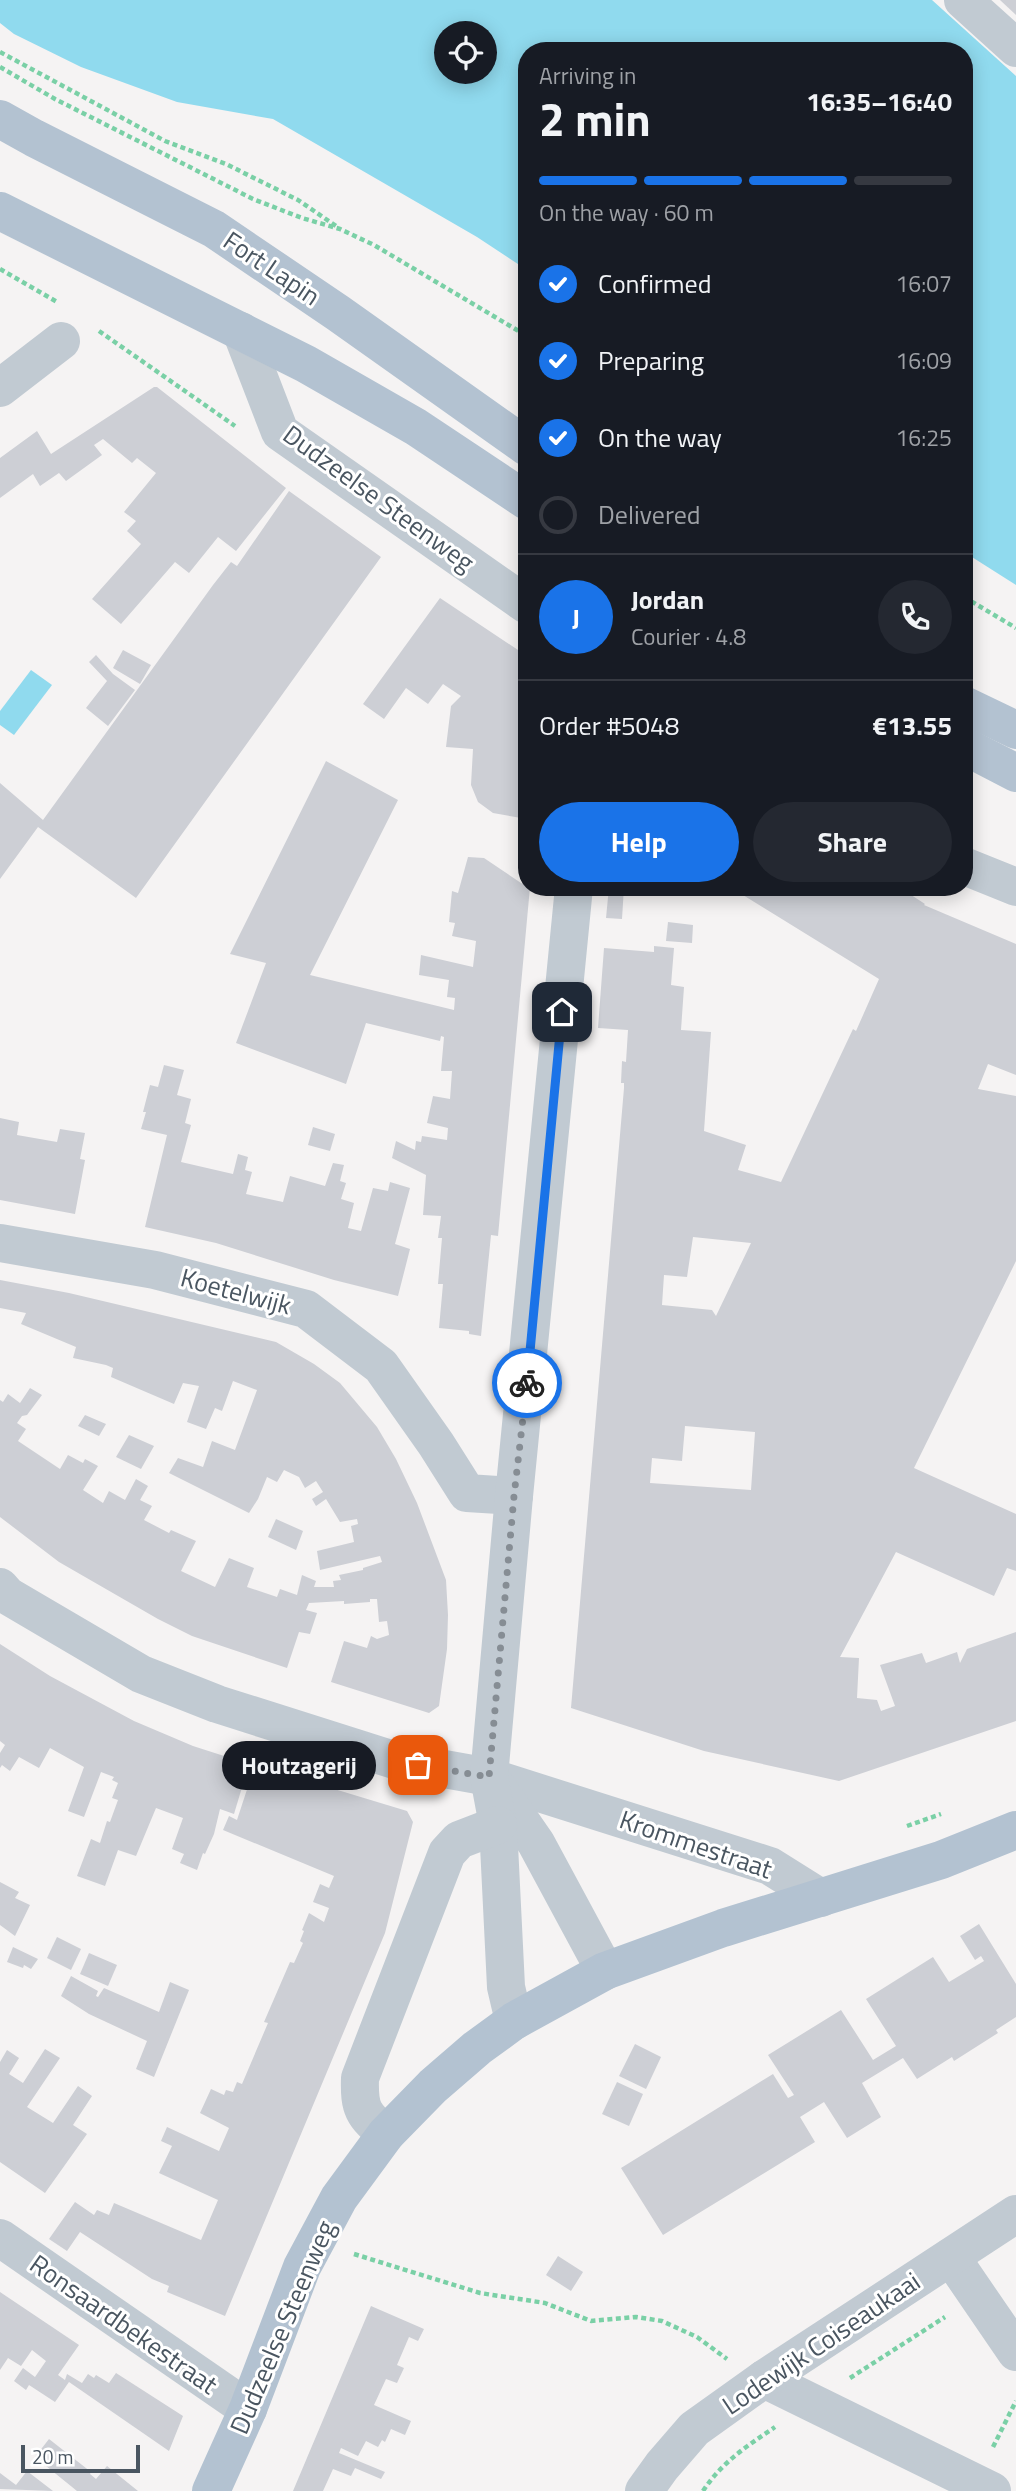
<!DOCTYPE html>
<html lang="en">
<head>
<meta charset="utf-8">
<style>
  :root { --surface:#171b24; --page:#242831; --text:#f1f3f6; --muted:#9ea1a6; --line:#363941; --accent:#1a73e8 }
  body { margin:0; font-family:"Titillium Web",sans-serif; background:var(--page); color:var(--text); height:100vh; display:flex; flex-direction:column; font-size:26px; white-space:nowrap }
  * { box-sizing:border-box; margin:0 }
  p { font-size:23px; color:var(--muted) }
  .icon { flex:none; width:38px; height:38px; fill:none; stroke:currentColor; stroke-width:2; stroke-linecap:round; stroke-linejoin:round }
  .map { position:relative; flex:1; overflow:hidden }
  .side { position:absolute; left:518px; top:42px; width:455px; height:854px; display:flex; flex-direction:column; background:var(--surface); border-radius:28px; box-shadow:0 4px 18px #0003 }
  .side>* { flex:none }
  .tools { position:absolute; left:434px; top:21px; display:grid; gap:14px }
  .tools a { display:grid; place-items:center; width:63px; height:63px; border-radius:50%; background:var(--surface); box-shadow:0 4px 18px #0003; font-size:35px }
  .scale { position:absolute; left:21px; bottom:18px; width:119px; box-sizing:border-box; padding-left:7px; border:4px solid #4a5661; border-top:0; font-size:19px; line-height:24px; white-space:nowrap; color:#4a5661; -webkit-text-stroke:5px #fff; paint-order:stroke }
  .pin { position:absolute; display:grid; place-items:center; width:60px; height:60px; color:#fff; margin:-30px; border-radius:14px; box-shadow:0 4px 10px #0006 }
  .courier { position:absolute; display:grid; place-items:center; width:70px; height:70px; margin:-35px; border:5px solid #1a73e8; border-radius:50%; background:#fff; color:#222; box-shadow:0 2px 9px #0007 }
  .bubble { position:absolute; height:49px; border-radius:24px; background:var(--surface); box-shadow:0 4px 18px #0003; font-size:23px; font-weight:700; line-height:49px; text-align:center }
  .head em { font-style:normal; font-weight:700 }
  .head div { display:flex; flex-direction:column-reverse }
  .head { display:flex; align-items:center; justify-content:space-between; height:119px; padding:0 21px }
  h1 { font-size:46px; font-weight:700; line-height:52px }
  .bar { display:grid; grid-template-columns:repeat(4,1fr); gap:10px 7px; align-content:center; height:84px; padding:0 21px }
  .bar i { height:9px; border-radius:5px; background:var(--line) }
  .bar .current { background:var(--accent) }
  .bar p { grid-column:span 4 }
  .line { display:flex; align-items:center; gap:18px; padding:0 21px; border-top:2px solid var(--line) }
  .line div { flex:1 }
  .round { display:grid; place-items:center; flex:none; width:74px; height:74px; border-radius:37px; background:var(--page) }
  ol { padding:0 21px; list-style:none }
  li { display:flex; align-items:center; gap:21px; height:77px }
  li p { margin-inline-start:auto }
  li .icon { padding:7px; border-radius:50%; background:var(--accent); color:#fff; stroke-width:4 }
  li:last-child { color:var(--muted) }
  li i { width:38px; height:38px; border:4px solid var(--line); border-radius:50% }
  .primary-button { display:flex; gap:14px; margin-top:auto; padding:14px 21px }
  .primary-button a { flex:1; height:80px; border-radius:42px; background:var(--accent); color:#fff; font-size:28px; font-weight:700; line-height:80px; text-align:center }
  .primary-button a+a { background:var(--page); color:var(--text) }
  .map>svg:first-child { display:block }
</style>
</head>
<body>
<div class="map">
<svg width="1016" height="2491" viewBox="0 0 1016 2491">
  <rect width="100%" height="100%" fill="#f5f3f3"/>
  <g fill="#90daee" fill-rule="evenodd">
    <path d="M0,0H932L1016,76V585L964,552V51H527V270L477,237L273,119L177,102L81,67L14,34L0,23ZM446,33H485V72H446Z"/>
    <path d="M31,670L52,685L14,735L0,725V711Z"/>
  </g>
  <g fill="#cdcfd5" fill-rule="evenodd">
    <path d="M1000,0H1016V15Z"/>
    <path d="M154,387H157L286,488L236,551L218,537L189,573L175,562L121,624L92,599L141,544L127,531L136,521L124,512L156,473L137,458L132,463L103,439L94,445L102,455L66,481L59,473L40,486L33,474L0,498V458L37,431L51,454Z"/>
    <path d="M289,491L381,557L136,898L38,827L0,879V783L43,820L213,585L231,562L237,566Z"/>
    <path d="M440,598L527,656V819L493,813L478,802L471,785L473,749L446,747L451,706L461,696L443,684L428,704L406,688L384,719L363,704Z"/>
    <path d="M123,650L151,665L140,684L113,668Z"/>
    <path d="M96,655L113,674L135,690L108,726L86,708L107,681L89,662Z"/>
    <path d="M326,761L398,800L310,975L454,1010L455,998L447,997L449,980L419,975L421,955L473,967L476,941L452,936L455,923L449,922L452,891L458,893L468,857L484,858L527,887H530L498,1236L491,1235L481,1336L469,1334V1331L439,1328L443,1284H438L442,1238H438L441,1216L423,1215L426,1175L392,1158L396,1141L415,1150L416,1141L421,1142L422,1136L447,1140L448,1128L427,1123L433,1096L450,1099L452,1071H441L444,1037L441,1036L440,1041L366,1023L346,1084L236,1043L266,963L230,954Z"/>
    <path d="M609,887H624L622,919L606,918Z"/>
    <path d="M730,887H899L925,904L924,905L1016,944V1075L988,1064L978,1089L1016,1096V1261L914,1468L1016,1514V1571L1007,1568L994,1596L896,1552L840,1657L859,1658L857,1698L877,1700L881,1711L895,1706L880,1665L922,1653L926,1663L957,1652L960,1663L967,1649L1016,1632V1721L839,1781L704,1751L571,1708L624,1088V1083H621L622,1061L626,1062L628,1030L598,1028L604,948L654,952V946L674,948L671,985L684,987L681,1030L711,1032L704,1131L746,1145L738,1170L781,1182L853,1029L856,1031L879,979ZM693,1237L751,1243L716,1316L712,1310L662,1305L664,1275L687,1277ZM685,1426L755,1432L751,1490L650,1483L652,1458L682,1461Z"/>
    <path d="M668,922L693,925L692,943L666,941Z"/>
    <path d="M164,1065L184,1070L177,1095L191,1099L185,1123L191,1125L181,1162L233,1174L238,1154L248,1157L245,1170L252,1172L246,1194L283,1202L290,1176L325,1186L333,1163L344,1165L340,1181L346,1183L341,1199L354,1203L348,1228L361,1231L373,1188L388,1191L390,1182L410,1188L395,1244L410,1249L398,1296L334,1280L216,1243L145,1227L167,1135L141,1129L146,1112H143L150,1085L158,1087Z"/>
    <path d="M0,1118L19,1122L17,1135L57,1142L60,1129L85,1133L80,1159L85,1160L75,1214L0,1200Z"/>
    <path d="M313,1127L335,1134L330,1151L308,1145Z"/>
    <path d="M0,1280L69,1293L276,1342L314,1364L340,1383L377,1427L396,1459L417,1503L446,1580L448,1615L447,1649L439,1706L429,1713L331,1682L344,1641L367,1648L371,1636L377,1639L389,1635L387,1621L379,1622L377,1599H370V1602L344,1604V1601L309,1603L306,1610L317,1613L310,1634L299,1632L287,1668L192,1636L158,1619L59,1562L0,1517V1400L3,1402L8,1394L20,1403L30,1388L42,1395L27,1415L22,1416L17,1423L26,1429L18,1441L60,1469L68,1455L83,1463L85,1459L98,1466L83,1490L103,1503L109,1491L125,1500L136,1479L148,1486L140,1500L152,1506L144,1520L169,1533L171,1530L196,1541L181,1571L215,1587L229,1558L254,1568L247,1587L277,1597L280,1589L297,1595L302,1575L316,1581L314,1587H334L333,1581L341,1580L339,1575L363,1570V1568L382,1562L380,1556L320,1570L317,1551L354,1542L351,1526L358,1524L357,1519L340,1522L326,1499L316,1506L312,1499L323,1492L316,1481L305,1488L299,1477L284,1470L277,1482L267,1477L258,1499L249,1513L169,1473L178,1458L203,1467L212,1441L235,1450L257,1390L233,1381L222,1411L215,1408L206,1429L187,1422L199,1386L183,1383L174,1404L111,1377L113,1368L106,1365L73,1358L76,1347L21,1324L26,1313L0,1308Z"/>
    <path d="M85,1415L106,1424L99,1436L78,1426Z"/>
    <path d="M129,1435L154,1446L141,1469L116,1457Z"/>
    <path d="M276,1519L303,1531L296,1550L268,1537Z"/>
    <path d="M0,1644L50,1676L134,1721L193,1746L249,1764L234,1814L220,1809L214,1834L205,1854L203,1853L197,1870L180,1863L184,1854L172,1849L183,1818L156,1808L136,1856L118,1850L105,1886L77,1876L91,1839L100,1843L107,1821L110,1822L118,1800L112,1798L118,1783L112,1780L114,1777L101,1772L84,1817L68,1811L84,1767L50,1748L39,1768L19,1757L10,1771L2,1765L0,1768V1753L5,1745L0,1741Z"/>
    <path d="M255,1765L407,1811L413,1822L385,1933L225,2316L167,2292L169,2286L152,2279L80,2232L67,2251L49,2239L75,2202L94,2215L97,2210L109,2215L114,2203L201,2240L218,2200L159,2173L172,2146L161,2141L167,2127L219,2151L229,2128L200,2113L211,2089L224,2095L226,2090L233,2092L237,2082L242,2084L268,2023L264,2022L290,1962L294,1963L303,1943L300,1941L304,1931L302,1930L309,1913L324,1922L329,1908L313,1902L320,1884L329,1888L334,1876L223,1830L229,1816L237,1820Z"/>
    <path d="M0,1882L19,1892L15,1898L30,1905L15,1936L0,1925Z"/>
    <path d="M979,1924L1016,1984V2017L996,2030L998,2033L954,2061L952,2057L917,2079L903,2058L862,2083L881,2117L847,2138L824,2102L800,2117L815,2142L663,2235L621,2168L773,2074L788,2098L794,2095L768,2055L841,2010L873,2060L896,2046L866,1999L933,1957L949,1982L984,1961L981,1956L975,1960L960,1936Z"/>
    <path d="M57,1937L81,1949L71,1970L47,1958Z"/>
    <path d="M13,1947L38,1959L31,1969L24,1965L23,1968L7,1962Z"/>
    <path d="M89,1953L117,1965L108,1986L80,1974Z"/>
    <path d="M71,1976L98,1991L96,1996L98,1997L104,1988L159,2012L170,1982L189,1990L154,2077L136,2069L147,2041L89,2014L61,1996Z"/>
    <path d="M635,2044L661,2057L646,2089L619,2076Z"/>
    <path d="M45,2049L60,2058L27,2107L53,2123L78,2086L92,2096L73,2125L87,2134L45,2193L0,2162V2062L7,2050L19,2058L9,2074L23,2083Z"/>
    <path d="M617,2082L643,2094L629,2126L602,2114Z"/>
    <path d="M558,2256L583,2272L571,2291L546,2275Z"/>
    <path d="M0,2292L79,2345L58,2375L65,2380L67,2374L82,2383L88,2374L94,2378L96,2375L109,2383L116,2373L183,2416L169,2451L69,2382L55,2402L29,2385L26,2390L14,2381L23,2368L35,2377L46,2361L32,2350L21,2366L8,2358L0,2370Z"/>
    <path d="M371,2306L424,2329L418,2341L409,2337L397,2365L404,2368L397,2383L386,2379L374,2405L411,2421L405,2435L391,2429L385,2442L382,2440L378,2447L366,2441L358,2456L341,2448L339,2453L385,2472L381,2479L355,2468L351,2476L333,2469L323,2491H293Z"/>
    <path d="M49,2439L91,2472L90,2474L96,2479L107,2466L138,2491H77L35,2457Z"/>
    <path d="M27,2471L53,2491L0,2489V2473L16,2485Z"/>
  </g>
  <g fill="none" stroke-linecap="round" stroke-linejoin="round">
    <g stroke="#7ad0a6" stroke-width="4.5" stroke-dasharray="5 3.5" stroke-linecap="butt">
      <path d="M0,52L165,141L226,164L298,200L336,226"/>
      <path d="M0,67L55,99L253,199L302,218L340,229L374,245L527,336"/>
      <path d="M0,269L57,302"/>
      <path d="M99,331L235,426"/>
      <path d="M964,597L1016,628"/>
      <path d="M907,1826L941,1814"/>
      <path d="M354,2254L480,2293L545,2303L591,2321L636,2317L662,2321L697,2337L727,2359"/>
      <path d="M850,2378L945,2317"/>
      <path d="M993,2447L1016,2401"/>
      <path d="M703,2491C722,2462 747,2446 775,2427"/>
    </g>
    <g stroke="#c1cad2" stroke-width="38">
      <path d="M963,0L1016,48"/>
      <path d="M241,331L280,432L527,605"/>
      <path d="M0,388L61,341"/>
      <path d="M964,866L1016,887"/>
      <path d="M0,1243L155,1270L306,1309L381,1366L436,1444L467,1493L514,1496"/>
      <path d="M0,1587L8,1596L141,1674L217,1704L394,1760L489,1777L770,1866L821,1898"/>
      <path d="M495,1784L536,1843L605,1971"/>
      <path d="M514,2021L506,1987L498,1825L489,1777L514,1496L574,887"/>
      <path d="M386,2134C363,2115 359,2109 360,2078L447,1853L459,1840L498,1825"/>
      <path d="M0,2238L248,2409"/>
      <path d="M951,2257L1016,2352"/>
      <path d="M764,2379L992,2491"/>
      <path d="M644,2491L662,2466L694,2429L764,2379L1016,2214"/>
    </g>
    <g stroke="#b3c2d1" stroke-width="38">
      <path d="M0,119L34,138L214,229L338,313L527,447"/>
      <path d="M0,211L306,364L416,427L527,501"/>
      <path d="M964,705L1016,730"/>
      <path d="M964,746L1016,773"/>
      <path d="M211,2491L248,2409L302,2267L339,2198L386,2134L433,2086L477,2048L514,2021L605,1971L723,1928L941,1860L1016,1830"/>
    </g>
  </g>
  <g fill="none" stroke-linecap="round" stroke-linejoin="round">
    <path stroke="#868d94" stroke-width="7" stroke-dasharray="0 12.6" d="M418,1765L489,1777L514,1496L527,1383"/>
    <path stroke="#1a73e8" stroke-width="9" d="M527,1383L562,1012"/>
  </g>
  <g text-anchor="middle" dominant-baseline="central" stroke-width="6" stroke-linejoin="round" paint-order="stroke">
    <g font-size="26" fill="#4a5661" stroke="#fff">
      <text transform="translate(272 268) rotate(34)">Fort Lapin</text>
      <text transform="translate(379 498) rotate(36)">Dudzeelse Steenweg</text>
      <text transform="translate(236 1291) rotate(15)">Koetelwijk</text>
      <text transform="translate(696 1844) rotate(19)">Krommestraat</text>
      <text transform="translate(124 2324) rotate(35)">Ronsaardbekestraat</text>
      <text transform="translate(282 2327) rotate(-67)">Dudzeelse Steenweg</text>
      <text transform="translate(821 2343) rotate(-34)">Lodewijk Coiseaukaai</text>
    </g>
  </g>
</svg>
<div class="tools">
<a><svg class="icon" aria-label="locate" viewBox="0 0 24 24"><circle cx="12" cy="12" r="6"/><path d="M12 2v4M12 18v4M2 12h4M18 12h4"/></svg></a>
</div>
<div class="scale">20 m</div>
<div class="pin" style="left:418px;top:1765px;background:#ea580c"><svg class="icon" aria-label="bag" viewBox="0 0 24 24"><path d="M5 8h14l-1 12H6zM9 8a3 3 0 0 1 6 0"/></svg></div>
<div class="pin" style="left:562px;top:1012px;background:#1f2937"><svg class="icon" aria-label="home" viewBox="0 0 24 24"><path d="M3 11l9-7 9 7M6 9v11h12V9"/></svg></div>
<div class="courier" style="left:527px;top:1383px"><svg class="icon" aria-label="bike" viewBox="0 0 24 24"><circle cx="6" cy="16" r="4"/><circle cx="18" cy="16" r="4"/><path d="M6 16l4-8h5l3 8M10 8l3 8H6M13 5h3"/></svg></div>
<div class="bubble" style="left:222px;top:1741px;width:154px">Houtzagerij</div>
<section class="side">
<div class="head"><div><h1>2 min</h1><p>Arriving in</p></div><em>16:35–16:40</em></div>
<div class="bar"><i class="current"></i><i class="current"></i><i class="current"></i><i></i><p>On the way · 60 m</p></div>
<ol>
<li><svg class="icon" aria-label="check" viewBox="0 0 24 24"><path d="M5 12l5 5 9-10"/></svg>Confirmed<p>16:07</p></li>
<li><svg class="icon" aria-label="check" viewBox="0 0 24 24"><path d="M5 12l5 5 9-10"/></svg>Preparing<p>16:09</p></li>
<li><svg class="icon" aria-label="check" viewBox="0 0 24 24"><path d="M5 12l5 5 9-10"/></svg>On the way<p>16:25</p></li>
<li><i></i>Delivered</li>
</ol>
<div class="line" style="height:126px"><b class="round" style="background:var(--accent);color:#fff">J</b><div><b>Jordan</b><p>Courier · 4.8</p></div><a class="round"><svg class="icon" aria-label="phone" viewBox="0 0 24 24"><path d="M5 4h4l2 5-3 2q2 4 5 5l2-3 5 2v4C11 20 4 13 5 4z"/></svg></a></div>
<div class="line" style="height:91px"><div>Order #5048</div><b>€13.55</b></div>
<div class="primary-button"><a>Help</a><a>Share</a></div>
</section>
</div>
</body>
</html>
